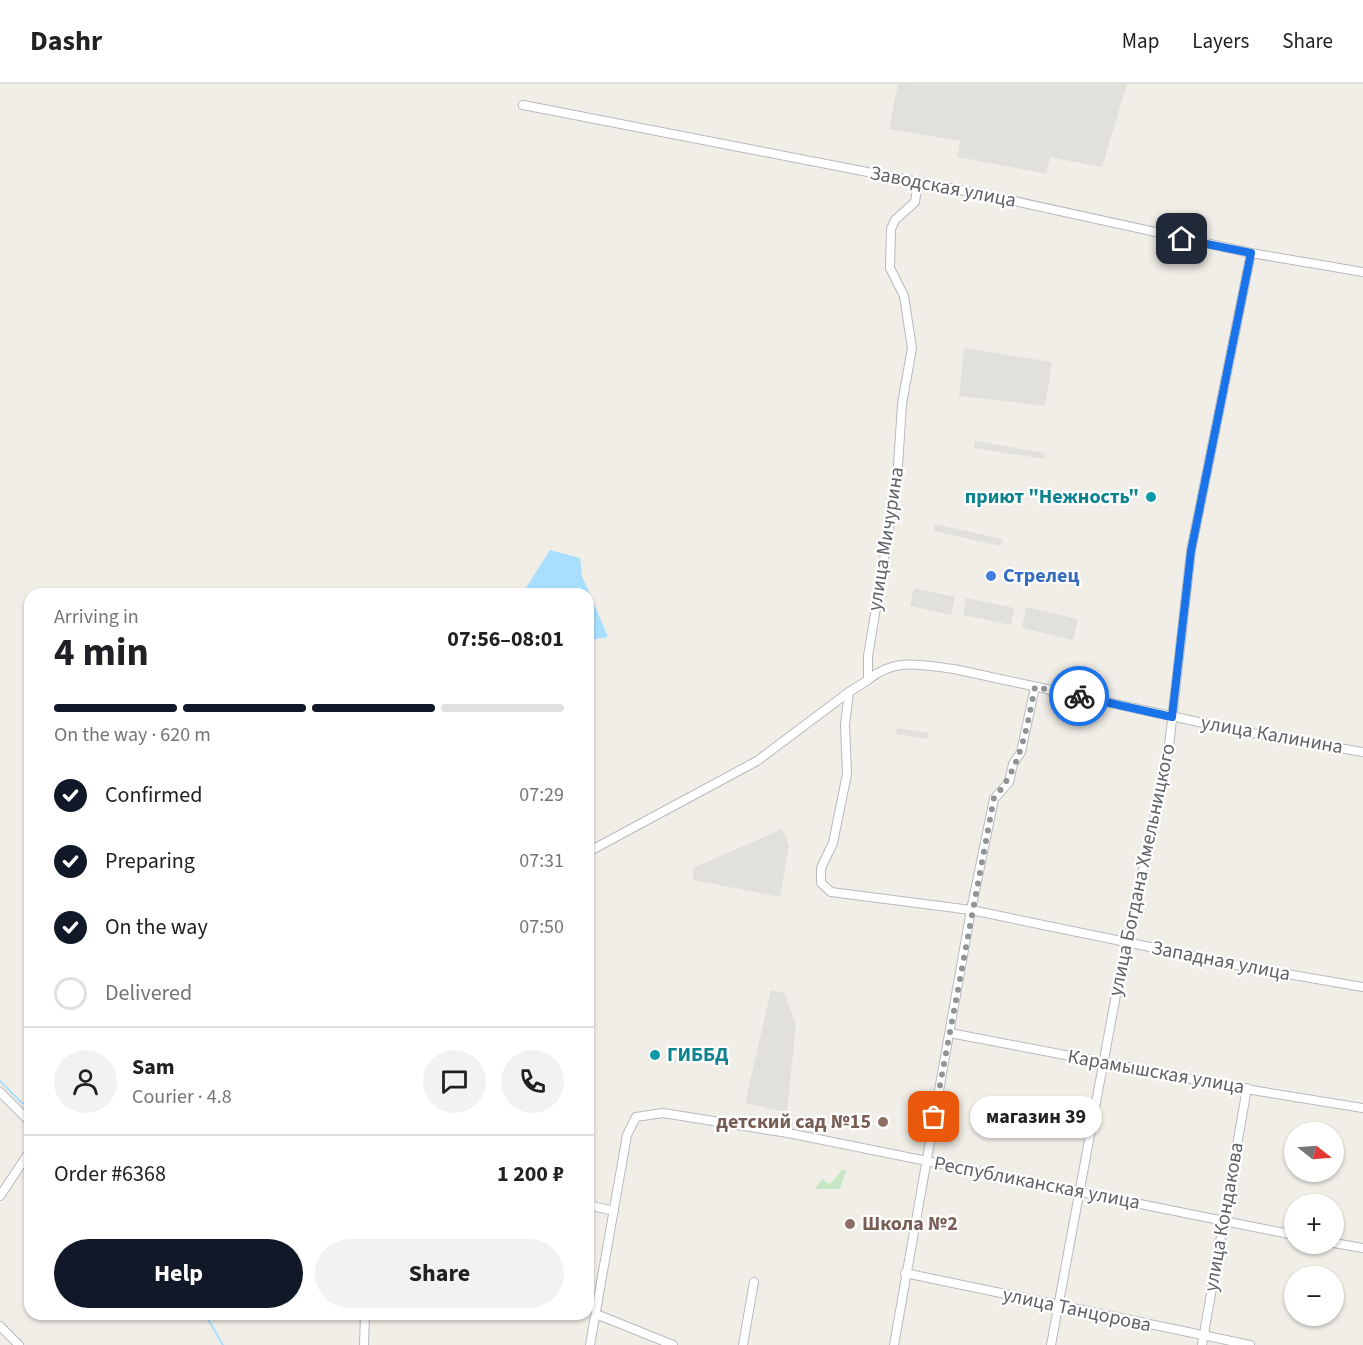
<!DOCTYPE html>
<html lang="en">
<head>
<meta charset="utf-8">
<style>
  :root { --surface:#fff; --page:#f2f2f2; --text:#202124; --muted:#757577; --line:#e0e0e0; --accent:#111827 }
  body { margin:0; font-family:"Source Sans 3",sans-serif; background:var(--page); color:var(--text); height:100vh; display:flex; flex-direction:column; font-size:22px; white-space:nowrap }
  * { box-sizing:border-box; margin:0 }
  p { font-size:20px; color:var(--muted) }
  .icon { flex:none; width:33px; height:33px; fill:none; stroke:currentColor; stroke-width:2; stroke-linecap:round; stroke-linejoin:round }
  .map { position:relative; flex:1; overflow:hidden }
  .side { position:absolute; left:24px; top:504px; width:570px; height:732px; display:flex; flex-direction:column; background:var(--surface); border-radius:18px; box-shadow:0 2px 4px #0004 }
  .side>* { flex:none }
  .needle { width:39px; rotate:107deg }
  .buttons { position:absolute; left:1284px; top:1038px; display:grid; gap:12px }
  .buttons a { display:grid; place-items:center; width:60px; height:60px; border-radius:50%; background:var(--surface); box-shadow:0 2px 4px #0004; font-size:30px }
  .pin { position:absolute; display:grid; place-items:center; width:51px; height:51px; color:#fff; margin:-26px; border-radius:12px; box-shadow:0 3px 9px #0006 }
  .courier { position:absolute; display:grid; place-items:center; width:60px; height:60px; margin:-30px; border:4px solid #1a73e8; border-radius:50%; background:#fff; color:#222; box-shadow:0 2px 8px #0007 }
  .bubble { position:absolute; height:42px; border-radius:21px; background:var(--surface); box-shadow:0 2px 4px #0004; font-size:20px; font-weight:700; line-height:42px; text-align:center }
  .summary em { font-style:normal; font-weight:700 }
  .summary div { display:flex; flex-direction:column-reverse }
  .summary { display:flex; align-items:center; justify-content:space-between; height:102px; padding:0 30px }
  h1 { font-size:39px; font-weight:700; line-height:45px }
  .bar { display:grid; grid-template-columns:repeat(4,1fr); gap:9px 6px; align-content:center; height:72px; padding:0 30px }
  .bar i { height:8px; border-radius:4px; background:var(--line) }
  .bar .current { background:var(--accent) }
  .bar p { grid-column:span 4 }
  .line { display:flex; align-items:center; gap:15px; padding:0 30px; border-top:2px solid var(--line) }
  .line div { flex:1 }
  .round { display:grid; place-items:center; flex:none; width:63px; height:63px; border-radius:32px; background:var(--page) }
  ol { padding:0 30px; list-style:none }
  li { display:flex; align-items:center; gap:18px; height:66px }
  li p { margin-inline-start:auto }
  li .icon { padding:6px; border-radius:50%; background:var(--accent); color:#fff; stroke-width:4 }
  li:last-child { color:var(--muted) }
  li i { width:33px; height:33px; border:3px solid var(--line); border-radius:50% }
  .primary-button { display:flex; gap:12px; margin-top:auto; padding:12px 30px }
  .primary-button a { flex:1; height:69px; border-radius:36px; background:var(--accent); color:#fff; font-size:24px; font-weight:700; line-height:69px; text-align:center }
  .primary-button a+a { background:var(--page); color:var(--text) }
  header { display:flex; align-items:center; gap:36px; box-sizing:border-box; height:84px; padding:0 30px; background:var(--surface); border-bottom:2px solid var(--line) }
  header strong { font-size:28px }
  nav { display:flex; gap:33px; margin-inline-start:auto; font-size:21px }
  .map>svg:first-child { display:block }
</style>
</head>
<body>
<header>
<strong>Dashr</strong>
<nav><a>Map</a><a>Layers</a><a>Share</a></nav>
</header>
<div class="map">
<svg width="1363" height="1261" viewBox="0 0 1363 1261">
  <rect width="100%" height="100%" fill="#f1eee7"/>
  <g fill="#e2e0db">
    <path d="M898,0H1127L1102,83L1050,73L1046,90L958,73L960,57L889,45Z"/>
    <path d="M964,264L1052,278L1045,322L959,312Z"/>
    <path d="M975,357L1045,369L1044,375L974,364Z"/>
    <path d="M935,440L1002,455L1001,462L934,447Z"/>
    <path d="M914,504L955,513L951,531L910,522Z"/>
    <path d="M966,514L1014,524L1011,541L963,531Z"/>
    <path d="M1026,523L1078,535L1073,556L1022,544Z"/>
    <path d="M897,644L929,649L928,655L896,650Z"/>
    <path d="M782,745L789,761L780,813L693,796V784Z"/>
    <path d="M771,906L784,909L796,940L787,1028L745,1019Z"/>
  </g>
  <path fill="#c7e7c4" d="M842,1086H846L840,1105H815L822,1095L830,1100Z"/>
  <path fill="#a9dffe" d="M550,466L580,474L582,492L608,553L588,556V510H522Z"/>
  <g fill="none" stroke-linecap="round" stroke-linejoin="round">
    <g stroke="#a9dffe" stroke-width="2">
      <path d="M0,997L22,1019L30,1020"/>
      <path d="M205,1230L223,1261"/>
    </g>
    <g stroke="#b7babd" stroke-width="10">
      <g id="minor">
        <path d="M523,21L991,112L1251,169L1363,188"/>
        <path d="M918,98L915,118L895,136L891,145L890,184L904,212L912,264L902,320L897,397L868,572V596L849,608L845,641L847,690L833,759L821,784V799L831,808L971,826L1247,883L1363,903"/>
        <path d="M868,596C896,573 920,581 954,585L1240,647L1363,668"/>
        <path d="M588,768L757,677L849,608"/>
        <path d="M950,949L1227,1002L1363,1024"/>
        <path d="M0,1008L30,1038"/>
        <path d="M0,1112L30,1067"/>
        <path d="M588,1121L614,1127"/>
        <path d="M1334,1159L1363,1164"/>
        <path d="M905,1189L1250,1261"/>
        <path d="M596,1230L673,1261"/>
        <path d="M0,1242L19,1261"/>
        <path d="M364,1261L365,1230"/>
        <path d="M590,1261L627,1051L636,1033L663,1029L788,1049L1294,1151"/>
        <path d="M743,1261L754,1198"/>
        <path d="M894,1261L971,826L994,715L1009,698L1013,680L1021,668L1035,603"/>
        <path d="M1051,1261L1118,900L1168,671L1191,467L1251,169"/>
        <path d="M1202,1261L1247,1004"/>
      </g>
    </g>
    <use href="#minor" stroke="#fff" stroke-width="8"/>
  </g>
  <g fill="none" stroke-linecap="round" stroke-linejoin="round">
    <path stroke="#929494" stroke-width="6" stroke-dasharray="0 10.8" d="M934,1033L994,714C1021,684 1027,642 1035,603L1079,612"/>
    <path stroke="#1a73e8" stroke-width="8" d="M1079,612L1172,633L1191,467L1251,169L1182,155"/>
  </g>
  <g fill="#0f9aa8" stroke="#fff" stroke-width="2">
    <circle cx="1151" cy="413" r="6"/>
    <circle cx="655" cy="971" r="6"/>
  </g>
  <circle fill="#3f7fe0" stroke="#fff" stroke-width="2" cx="991" cy="492" r="6"/>
  <g fill="#8d6e63" stroke="#fff" stroke-width="2">
    <circle cx="883" cy="1038" r="6"/>
    <circle cx="850" cy="1140" r="6"/>
  </g>
  <g text-anchor="middle" dominant-baseline="central" stroke-width="4.5" stroke-linejoin="round" paint-order="stroke">
    <g font-size="20" fill="#5f6367" stroke="#fff">
      <text transform="translate(943 103) rotate(11)">Заводская улица</text>
      <text transform="translate(886 455) rotate(-81)">улица Мичурина</text>
      <text transform="translate(1272 651) rotate(10)">улица Калинина</text>
      <text transform="translate(1142 786) rotate(-78)">улица Богдана Хмельницкого</text>
      <text transform="translate(1221 877) rotate(11)">Западная улица</text>
      <text transform="translate(1156 988) rotate(10)">Карамышская улица</text>
      <text transform="translate(1037 1099) rotate(11)">Республиканская улица</text>
      <text transform="translate(1224 1133) rotate(-80)">улица Кондакова</text>
      <text transform="translate(1077 1226) rotate(12)">улица Танцорова</text>
    </g>
    <g font-size="20" font-weight="bold" fill="#0d838f" stroke="#fff" text-anchor="end">
      <text x="1139" y="413">приют "Нежность"</text>
      <text x="667" y="971" text-anchor="start">ГИББД</text>
    </g>
    <g font-size="20" font-weight="bold" fill="#366cbe" stroke="#fff" text-anchor="start">
      <text x="1003" y="492">Стрелец</text>
    </g>
    <g font-size="20" font-weight="bold" fill="#785e54" stroke="#fff" text-anchor="end">
      <text x="871" y="1038">детский сад №15</text>
      <text x="862" y="1140" text-anchor="start">Школа №2</text>
    </g>
  </g>
</svg>
<div class="buttons">
<a><svg class="needle" viewBox="-14 -14 28 28"><path d="M0-13l5 13h-10z" fill="#e53935"/><path d="M0 13l5-13h-10z" fill="#757577"/></svg></a>
<a>+</a>
<a>−</a>
</div>
<div class="pin" style="left:934px;top:1033px;background:#ea580c"><svg class="icon" aria-label="bag" viewBox="0 0 24 24"><path d="M5 8h14l-1 12H6zM9 8a3 3 0 0 1 6 0"/></svg></div>
<div class="pin" style="left:1182px;top:155px;background:#1f2937"><svg class="icon" aria-label="home" viewBox="0 0 24 24"><path d="M3 11l9-7 9 7M6 9v11h12V9"/></svg></div>
<div class="courier" style="left:1079px;top:612px"><svg class="icon" aria-label="bike" viewBox="0 0 24 24"><circle cx="6" cy="16" r="4"/><circle cx="18" cy="16" r="4"/><path d="M6 16l4-8h5l3 8M10 8l3 8H6M13 5h3"/></svg></div>
<div class="bubble" style="left:970px;top:1012px;width:132px">магазин 39</div>
<section class="side">
<div class="summary"><div><h1>4 min</h1><p>Arriving in</p></div><em>07:56–08:01</em></div>
<div class="bar"><i class="current"></i><i class="current"></i><i class="current"></i><i></i><p>On the way · 620 m</p></div>
<ol>
<li><svg class="icon" aria-label="check" viewBox="0 0 24 24"><path d="M5 12l5 5 9-10"/></svg>Confirmed<p>07:29</p></li>
<li><svg class="icon" aria-label="check" viewBox="0 0 24 24"><path d="M5 12l5 5 9-10"/></svg>Preparing<p>07:31</p></li>
<li><svg class="icon" aria-label="check" viewBox="0 0 24 24"><path d="M5 12l5 5 9-10"/></svg>On the way<p>07:50</p></li>
<li><i></i>Delivered</li>
</ol>
<div class="line" style="height:108px"><a class="round"><svg class="icon" aria-label="person" viewBox="0 0 24 24"><circle cx="12" cy="8" r="4"/><path d="M4 21q1-7 8-7t8 7"/></svg></a><div><b>Sam</b><p>Courier · 4.8</p></div><a class="round"><svg class="icon" aria-label="chat" viewBox="0 0 24 24"><path d="M4 5h16v11H9l-5 4z"/></svg></a><a class="round"><svg class="icon" aria-label="phone" viewBox="0 0 24 24"><path d="M5 4h4l2 5-3 2q2 4 5 5l2-3 5 2v4C11 20 4 13 5 4z"/></svg></a></div>
<div class="line" style="height:78px"><div>Order #6368</div><b>1 200 ₽</b></div>
<div class="primary-button"><a>Help</a><a>Share</a></div>
</section>
</div>
</body>
</html>
